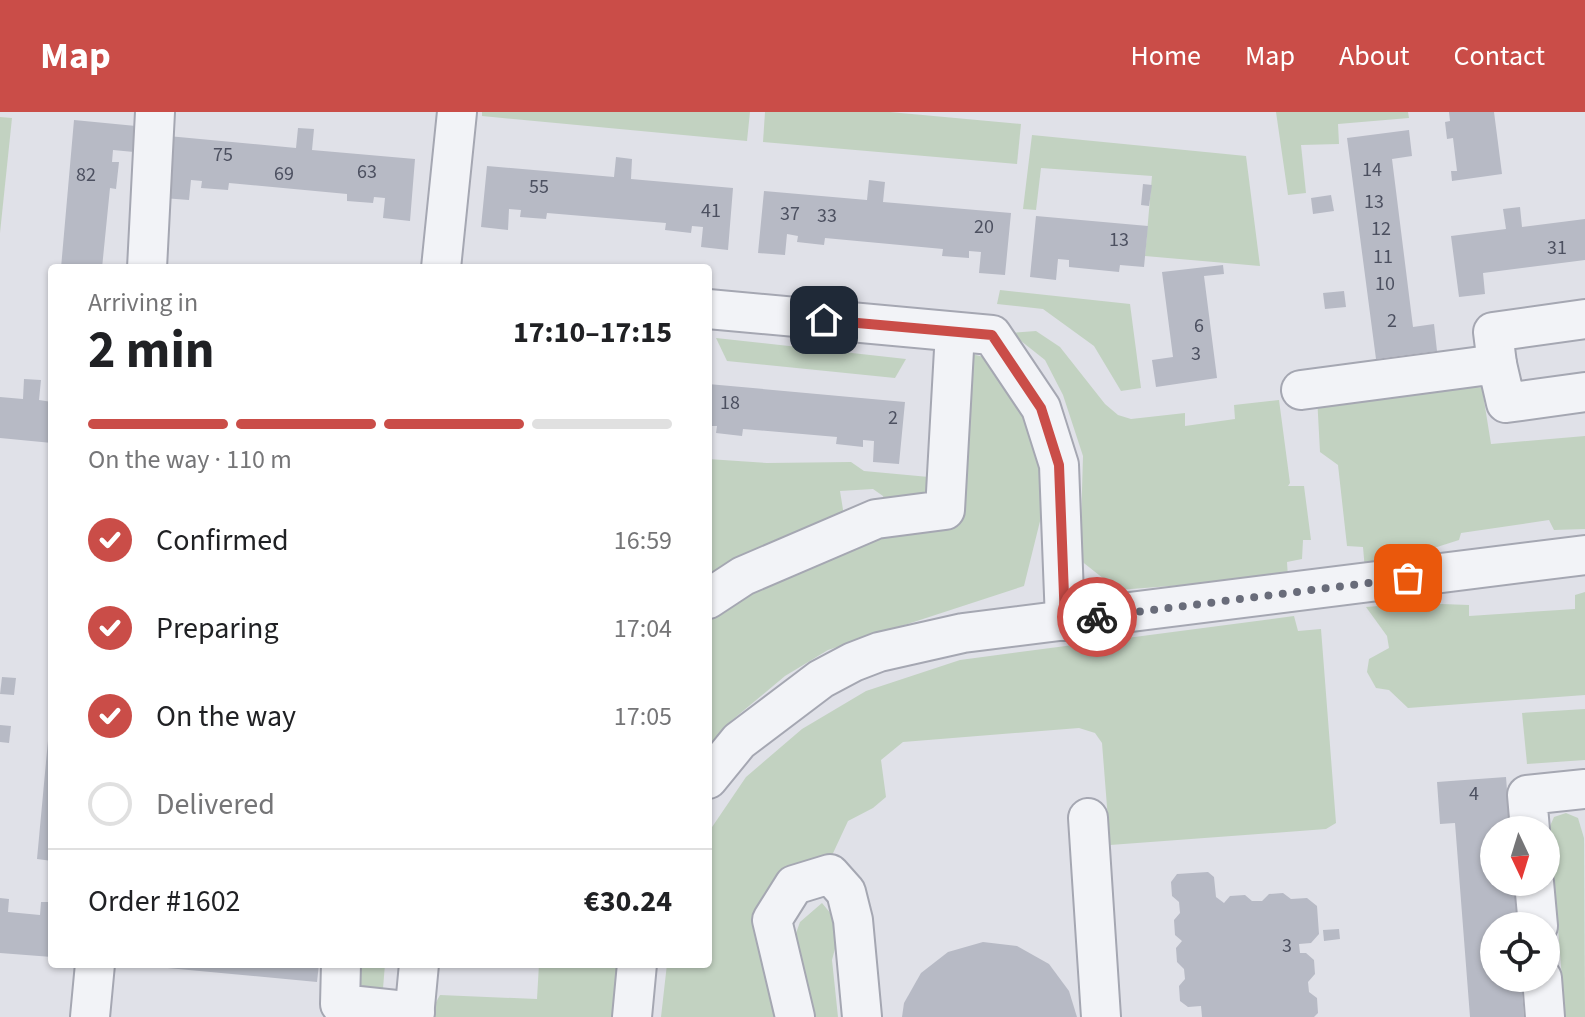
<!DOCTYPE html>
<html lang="en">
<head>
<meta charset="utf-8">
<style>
  :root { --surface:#fff; --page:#f6f6f6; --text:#202124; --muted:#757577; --line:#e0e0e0; --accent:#ca4d48 }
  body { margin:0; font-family:"Source Sans 3",sans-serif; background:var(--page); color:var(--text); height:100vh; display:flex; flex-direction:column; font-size:30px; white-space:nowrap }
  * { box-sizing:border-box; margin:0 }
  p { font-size:26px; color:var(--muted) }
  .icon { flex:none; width:44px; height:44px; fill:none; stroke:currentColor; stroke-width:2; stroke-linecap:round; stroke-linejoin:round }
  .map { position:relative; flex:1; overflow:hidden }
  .details { position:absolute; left:48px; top:152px; width:664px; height:704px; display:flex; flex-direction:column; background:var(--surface); border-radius:8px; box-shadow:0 2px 6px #0004 }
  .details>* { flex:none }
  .needle { width:52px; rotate:176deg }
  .fabs { position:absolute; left:1480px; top:704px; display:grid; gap:16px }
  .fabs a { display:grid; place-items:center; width:80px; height:80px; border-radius:50%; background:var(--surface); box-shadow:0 2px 6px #0004; font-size:40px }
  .pin { position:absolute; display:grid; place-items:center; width:68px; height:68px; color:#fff; margin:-34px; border-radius:16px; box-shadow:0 4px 12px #0006 }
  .courier { position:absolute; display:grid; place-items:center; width:80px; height:80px; margin:-40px; border:6px solid #ca4d48; border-radius:50%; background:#fff; color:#222; box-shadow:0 2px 10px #0007 }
  .overview em { font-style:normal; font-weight:700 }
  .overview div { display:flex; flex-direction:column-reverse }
  .overview { display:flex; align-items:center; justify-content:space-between; height:136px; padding:0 40px }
  h1 { font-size:52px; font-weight:700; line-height:60px }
  .bar { display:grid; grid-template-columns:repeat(4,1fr); gap:12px 8px; align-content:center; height:96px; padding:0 40px }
  .bar i { height:10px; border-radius:6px; background:var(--line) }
  .bar .active { background:var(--accent) }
  .bar p { grid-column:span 4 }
  .line { display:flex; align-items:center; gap:20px; padding:0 40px; border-top:2px solid var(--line) }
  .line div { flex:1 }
  ol { padding:0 40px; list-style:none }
  li { display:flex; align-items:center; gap:24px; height:88px }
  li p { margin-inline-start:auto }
  li .icon { padding:8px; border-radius:50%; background:var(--accent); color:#fff; stroke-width:4 }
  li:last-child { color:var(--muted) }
  li i { width:44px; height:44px; border:4px solid var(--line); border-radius:50% }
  header { display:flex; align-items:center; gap:48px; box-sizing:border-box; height:112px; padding:0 40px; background:var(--accent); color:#fff }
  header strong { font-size:38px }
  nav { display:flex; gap:44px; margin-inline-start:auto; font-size:28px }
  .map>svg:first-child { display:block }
</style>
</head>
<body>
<header>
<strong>Map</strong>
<nav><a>Home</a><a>Map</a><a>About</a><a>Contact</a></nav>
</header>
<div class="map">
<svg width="1585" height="905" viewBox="0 0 1585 905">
  <rect width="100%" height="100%" fill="#e0e1e8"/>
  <g fill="#c2d2c1">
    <path d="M482,0H750L747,29L482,4Z"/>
    <path d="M765,0H890L1021,12L1017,52L763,30Z"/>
    <path d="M1276,0H1408L1409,6L1338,12L1339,32L1301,33L1306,81L1288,83Z"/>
    <path d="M0,5L12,6L0,121Z"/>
    <path d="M1032,23L1246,44L1260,154L1145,144L1152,64L1041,56L1036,98L1023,97Z"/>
    <path d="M1000,178L1130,192L1141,276L1121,279L1094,234L1043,197L997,192Z"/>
    <path d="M1036,219L1060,235L1105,292L1118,303L1131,307L1185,301V314L1235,307L1234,293L1279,288L1290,371L1288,374H1304L1311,428H1303L1302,447L1287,450L1288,465L1118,478L1080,448L1083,344L1063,283L1045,248L1011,221Z"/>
    <path d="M716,226L906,247L895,266L727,249Z"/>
    <path d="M967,241L984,245L1038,315L1044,393L1024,474L828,538L785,564L731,609L708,636V502L889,407L883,384L873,377L840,379L845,410L708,485V347L767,351L851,350L864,359L929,365Z"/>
    <path d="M1444,269L1482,276L1491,332L1585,324V417L1554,418L1549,408L1461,421L1459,428L1365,458L1363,435L1347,434L1338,353L1320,340L1317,284Z"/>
    <path d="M1585,480V583L1408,596L1389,578L1376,576L1367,560L1369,547L1389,536L1387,524L1366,495L1415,491L1469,493V504L1575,497V483Z"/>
    <path d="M1294,504L1298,519L1321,517L1336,711L1326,717L1110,733L1102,631L1095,621L1079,616L903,630L881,648L886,685L873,696L848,709L828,752L772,772L781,905H661L667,852H708V721L746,665L802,617L866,579L960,548Z"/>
    <path d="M1585,597V648L1527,652L1522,601Z"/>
    <path d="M1566,701L1578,706L1584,726L1585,905H1565L1550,714L1554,705Z"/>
    <path d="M822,791L841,814L832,848L838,905H814L795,824L800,810Z"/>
    <path d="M347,852H385L382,889L344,885Z"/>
    <path d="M539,852H619L612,905H428L440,883L537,887Z"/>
  </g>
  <g fill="#b7bac5">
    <path d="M1449,0H1494L1502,62L1452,69L1451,59H1457L1453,26L1447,27L1445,10L1450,9Z"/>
    <path d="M74,8L136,14L134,40L113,38L112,50H119L116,77L110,76L102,156H61Z"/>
    <path d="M298,16L314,17L312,38L415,47L410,109L383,106L385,86L374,85L373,91L347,89V82L229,71L228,78L201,76L202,69L191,68L189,88L163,86L168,24L296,36Z"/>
    <path d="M1409,18L1412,44L1392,47L1413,215L1434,212L1437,239L1376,247L1347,26Z"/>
    <path d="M616,45L632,47L631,67L733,76L728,138L701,135L703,115L692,114L691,121L665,118L666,111L547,101L546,107L520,105L521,98L509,97L508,118L481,115L487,54L614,65Z"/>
    <path d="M869,68L885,70L883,90L1011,101L1005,163L979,161L981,140L969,139V146L942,144L943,137L825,126L824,133L797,130L798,124L787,122L785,143L758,141L764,79L867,88Z"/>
    <path d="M1143,72L1152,73L1149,94L1141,93Z"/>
    <path d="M1331,83L1334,99L1313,102L1311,86Z"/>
    <path d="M1520,95L1522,115L1585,107V148L1483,161L1485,182L1459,185L1451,124L1506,117L1503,97Z"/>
    <path d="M1036,104L1148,114L1144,155L1120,153L1119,160L1069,155V148L1058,147L1056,168L1030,165Z"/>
    <path d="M1223,153L1224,162L1204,164L1217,266L1156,275L1152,248L1173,245L1162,160Z"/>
    <path d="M1344,179L1346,195L1325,197L1323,181Z"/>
    <path d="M24,267L41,268L39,288L52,290V331L0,326V285L23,287Z"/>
    <path d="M708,272L905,290L899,352L873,350L874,329L863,328V335L836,332L837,325L743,317L742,324L716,321L717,314H708Z"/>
    <path d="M2,565L16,566L14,583L0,582Z"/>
    <path d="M50,607H52V749L37,747Z"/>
    <path d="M0,613L11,614L9,631L0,630Z"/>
    <path d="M1506,665L1510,718H1494V770H1514L1517,814H1494V866H1521L1524,905H1470L1455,711L1440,712L1437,670Z"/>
    <path d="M1208,760L1214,765L1216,785L1224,791L1230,784L1245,783L1252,789H1262L1269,782L1283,781L1291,787L1307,786L1317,794L1319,822L1311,831L1299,832L1300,841H1306L1314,848L1315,862L1308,870L1309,880L1317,886L1318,901L1314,905H1202L1201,894L1188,895L1180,889L1179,874L1185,867L1184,857L1177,850L1176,836L1182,829L1175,823L1174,808L1180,801L1179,790L1172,784L1171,770L1177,762Z"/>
    <path d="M0,786L9,787L8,800L40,803L41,790H52V845L0,841Z"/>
    <path d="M1339,817L1340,827L1324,829L1323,818Z"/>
    <path d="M983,830L1017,834L1049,852L1069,879L1077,905H902L904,891L921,861L948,840Z"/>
    <path d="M146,852H319L317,870L146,854Z"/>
  </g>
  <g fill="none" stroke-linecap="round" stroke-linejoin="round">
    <g stroke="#a5a7b2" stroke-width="42">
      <g id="minor">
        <path d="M147,156L155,0"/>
        <path d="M441,156L457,0"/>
        <path d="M708,197L992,223L1041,296L1059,353L1065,509"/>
        <path d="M1497,252L1493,220L1585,207"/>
        <path d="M1301,278L1497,252L1506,291L1585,280"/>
        <path d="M708,487L743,464L876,407L945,398L955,220"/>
        <path d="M708,667L739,629L821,567L853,550L879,540L963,521L1585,443"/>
        <path d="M1088,706L1101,905"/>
        <path d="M1530,718L1527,683L1585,677"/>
        <path d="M1534,770L1538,814"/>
        <path d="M341,852L340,892L415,900"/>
        <path d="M1542,866L1545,905"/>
        <path d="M90,905L95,852"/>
        <path d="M414,905L419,852"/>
        <path d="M632,905L637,852"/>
        <path d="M795,905L772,808L794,773L830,762L846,780L853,808L862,905"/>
      </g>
    </g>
    <use href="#minor" stroke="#f2f3f7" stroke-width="38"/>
  </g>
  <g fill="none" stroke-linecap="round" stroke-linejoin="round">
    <path stroke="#696c7a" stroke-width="8" stroke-dasharray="0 14.4" d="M1097,505L1408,466"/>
    <path stroke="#ca4d48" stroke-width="10" d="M824,208L992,223L1041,296L1059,353L1065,509L1097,505"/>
  </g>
  <g text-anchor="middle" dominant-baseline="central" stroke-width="6" stroke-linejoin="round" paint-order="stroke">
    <g font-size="20" fill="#4c5060">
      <text x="223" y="43">75</text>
      <text x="1372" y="58">14</text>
      <text x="367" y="60">63</text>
      <text x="284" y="62">69</text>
      <text x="86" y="63">82</text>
      <text x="539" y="75">55</text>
      <text x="1374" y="90">13</text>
      <text x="711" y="99">41</text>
      <text x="790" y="102">37</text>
      <text x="827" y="104">33</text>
      <text x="984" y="115">20</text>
      <text x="1381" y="117">12</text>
      <text x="1119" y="128">13</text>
      <text x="1557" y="136">31</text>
      <text x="1383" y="145">11</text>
      <text x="1385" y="172">10</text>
      <text x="1392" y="209">2</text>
      <text x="1199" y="214">6</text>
      <text x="1196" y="242">3</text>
      <text x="730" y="291">18</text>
      <text x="893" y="306">2</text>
      <text x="1474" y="682">4</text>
      <text x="1287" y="834">3</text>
    </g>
  </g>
</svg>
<div class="fabs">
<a><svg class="needle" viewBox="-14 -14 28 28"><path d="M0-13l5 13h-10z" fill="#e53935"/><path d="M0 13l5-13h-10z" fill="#757577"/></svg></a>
<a><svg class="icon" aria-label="locate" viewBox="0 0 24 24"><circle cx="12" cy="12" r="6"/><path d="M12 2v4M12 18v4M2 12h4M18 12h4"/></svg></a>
</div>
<div class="pin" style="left:1408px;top:466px;background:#ea580c"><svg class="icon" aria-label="bag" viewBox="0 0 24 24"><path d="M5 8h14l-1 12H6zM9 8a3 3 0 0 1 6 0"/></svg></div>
<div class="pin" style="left:824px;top:208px;background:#1f2937"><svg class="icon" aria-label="home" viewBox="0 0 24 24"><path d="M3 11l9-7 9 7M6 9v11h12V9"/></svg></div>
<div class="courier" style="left:1097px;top:505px"><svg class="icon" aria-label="bike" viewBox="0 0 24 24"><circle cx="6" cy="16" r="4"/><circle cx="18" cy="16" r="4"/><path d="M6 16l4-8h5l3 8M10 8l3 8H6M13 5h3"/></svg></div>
<section class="details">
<div class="overview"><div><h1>2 min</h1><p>Arriving in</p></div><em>17:10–17:15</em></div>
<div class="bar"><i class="active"></i><i class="active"></i><i class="active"></i><i></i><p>On the way · 110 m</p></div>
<ol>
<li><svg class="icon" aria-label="check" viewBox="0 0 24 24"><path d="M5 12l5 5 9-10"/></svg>Confirmed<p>16:59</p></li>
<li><svg class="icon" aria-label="check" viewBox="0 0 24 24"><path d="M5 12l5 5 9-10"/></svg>Preparing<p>17:04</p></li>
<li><svg class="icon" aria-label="check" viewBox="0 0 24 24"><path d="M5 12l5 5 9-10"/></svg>On the way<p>17:05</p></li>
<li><i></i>Delivered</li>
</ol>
<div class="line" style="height:104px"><div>Order #1602</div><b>€30.24</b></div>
</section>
</div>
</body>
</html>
